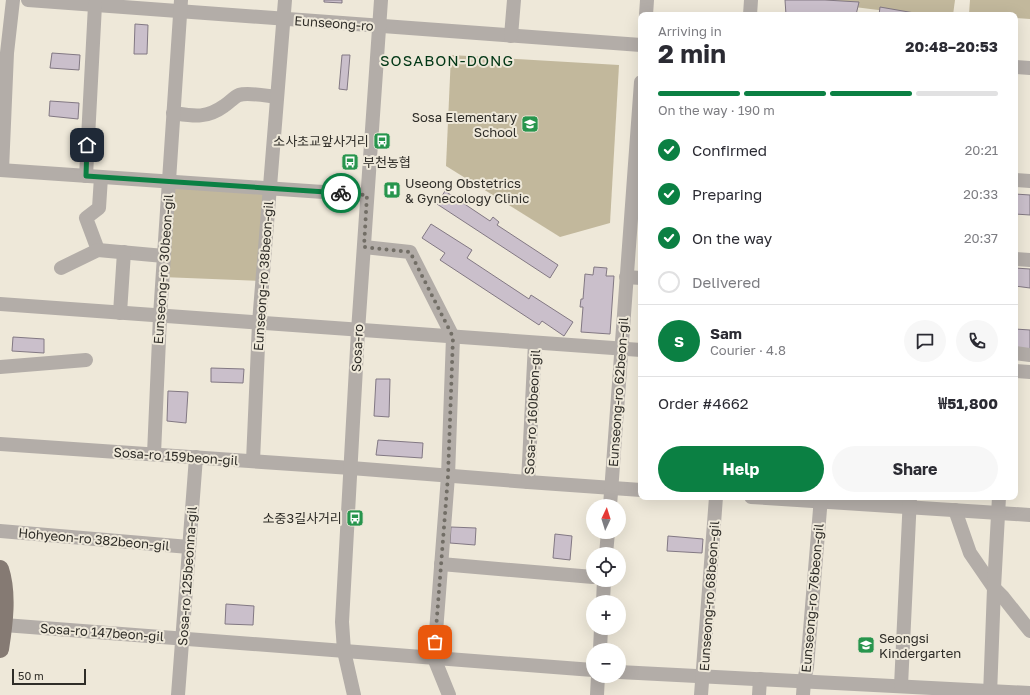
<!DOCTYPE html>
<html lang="en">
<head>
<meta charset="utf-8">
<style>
  :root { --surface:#fff; --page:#f7f7f7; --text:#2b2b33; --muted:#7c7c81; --line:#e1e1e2; --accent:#0b8043 }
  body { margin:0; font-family:"Golos Text","Noto Sans KR",sans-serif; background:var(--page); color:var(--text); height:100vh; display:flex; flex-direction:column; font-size:15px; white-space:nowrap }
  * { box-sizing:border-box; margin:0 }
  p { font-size:13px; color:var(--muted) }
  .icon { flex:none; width:22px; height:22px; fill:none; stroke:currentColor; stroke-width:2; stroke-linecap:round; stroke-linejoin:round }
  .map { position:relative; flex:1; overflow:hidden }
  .details { position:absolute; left:638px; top:12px; width:380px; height:488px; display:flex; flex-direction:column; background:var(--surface); border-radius:8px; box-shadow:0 4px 16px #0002 }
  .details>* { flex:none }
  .needle { width:26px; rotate:4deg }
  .buttons { position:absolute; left:586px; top:499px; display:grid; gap:8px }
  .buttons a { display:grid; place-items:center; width:40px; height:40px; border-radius:50%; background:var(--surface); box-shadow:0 4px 16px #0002; font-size:20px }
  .scale { position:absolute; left:12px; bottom:10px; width:74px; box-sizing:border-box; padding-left:4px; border:2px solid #2f2d28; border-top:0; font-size:11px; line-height:14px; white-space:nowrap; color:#2f2d28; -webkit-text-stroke:3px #eee8d9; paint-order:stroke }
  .pin { position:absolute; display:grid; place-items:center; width:34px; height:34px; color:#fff; margin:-17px; border-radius:8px; box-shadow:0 2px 6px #0006 }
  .courier { position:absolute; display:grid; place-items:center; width:40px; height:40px; margin:-20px; border:3px solid #0b8043; border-radius:50%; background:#fff; color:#222; box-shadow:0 1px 5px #0007 }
  .headline em { font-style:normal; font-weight:700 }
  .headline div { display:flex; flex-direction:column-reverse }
  .headline { display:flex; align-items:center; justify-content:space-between; height:68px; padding:0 20px }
  h1 { font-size:26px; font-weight:700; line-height:30px }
  .bar { display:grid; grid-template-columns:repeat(4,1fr); gap:6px 4px; align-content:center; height:48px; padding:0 20px }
  .bar i { height:5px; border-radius:3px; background:var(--line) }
  .bar .selected { background:var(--accent) }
  .bar p { grid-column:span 4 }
  .line { display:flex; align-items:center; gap:10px; padding:0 20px; border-top:1px solid var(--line) }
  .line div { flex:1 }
  .round { display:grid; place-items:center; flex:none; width:42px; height:42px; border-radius:21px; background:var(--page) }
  ol { padding:0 20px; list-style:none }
  li { display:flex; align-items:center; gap:12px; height:44px }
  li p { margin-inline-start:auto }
  li .icon { padding:4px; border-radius:50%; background:var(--accent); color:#fff; stroke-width:4 }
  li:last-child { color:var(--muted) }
  li i { width:22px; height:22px; border:2px solid var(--line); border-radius:50% }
  .button { display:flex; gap:8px; margin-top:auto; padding:8px 20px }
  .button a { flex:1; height:46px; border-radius:24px; background:var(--accent); color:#fff; font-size:16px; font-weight:700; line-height:46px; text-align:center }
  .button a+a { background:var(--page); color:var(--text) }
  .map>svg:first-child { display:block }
</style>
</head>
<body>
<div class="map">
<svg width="1030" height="695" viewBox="0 0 1030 695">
  <rect width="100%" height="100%" fill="#eee8d9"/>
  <g fill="#c2b89c">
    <path d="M799,0H955L953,15H918Z"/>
    <path d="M970,0H1030V19L1015,18V15L969,14Z"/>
    <path d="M451,55L619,65L610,223L560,237L446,166Z"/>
    <path d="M169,181L269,188L262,281L162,277Z"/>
  </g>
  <g fill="#cabfcb" stroke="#827883">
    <path d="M324,0H342V3L324,2Z"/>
    <path d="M785,0H825L859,2L856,15H786Z"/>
    <path d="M880,7L926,15H879Z"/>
    <path d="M135,24L148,25L147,54H134Z"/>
    <path d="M52,53L80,55L79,70L50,68Z"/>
    <path d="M342,55H350L347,90L339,89Z"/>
    <path d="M50,101L79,103L78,119L49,116Z"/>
    <path d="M445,191L490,221L493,217L499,222L497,225L558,265L550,278L437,204Z"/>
    <path d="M1015,194L1030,195V215L1015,214Z"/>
    <path d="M431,224L472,250L467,258L529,299L531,295L573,322L564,336L542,321L539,325L440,260L445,253L422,238Z"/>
    <path d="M594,267L607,268L606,276H614L610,334L581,332L583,307H580L581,299H583L585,274L593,275Z"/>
    <path d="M1015,268L1030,269V288L1015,286Z"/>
    <path d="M1015,329L1030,330V349L1015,348Z"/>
    <path d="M13,337L44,339V353L12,351Z"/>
    <path d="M211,368L244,369L243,383L211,382Z"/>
    <path d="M376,379H390L389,417L374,416Z"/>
    <path d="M168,391L188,392L186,423L167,421Z"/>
    <path d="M378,440L423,443L422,458L376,455Z"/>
    <path d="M451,527L476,528L475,545L450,543Z"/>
    <path d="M555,534L572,536L570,560L553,558Z"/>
    <path d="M668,536L703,539L702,553L667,551Z"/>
    <path d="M226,604L254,606L253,625L225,624Z"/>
  </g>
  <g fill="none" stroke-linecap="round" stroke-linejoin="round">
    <g stroke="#b3ada8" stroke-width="14">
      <path d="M28,0L641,45"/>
      <path d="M646,15L647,0"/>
      <path d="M750,15L751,0"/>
      <path d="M511,36L514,0"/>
      <path d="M1015,67L1030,68"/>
      <path d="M173,113C193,116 206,119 224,106C229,103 234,97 239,95C248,92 267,96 277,97"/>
      <path d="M0,170L367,195"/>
      <path d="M2,170L7,53L13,0"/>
      <path d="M86,176L95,5"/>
      <path d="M1015,180L1030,181"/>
      <path d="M364,247L410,252L453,337L448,476L434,658L449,695"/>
      <path d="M98,250L86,218L99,208L101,177"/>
      <path d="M1015,259L1030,260"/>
      <path d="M61,268L98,250L164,256"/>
      <path d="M626,277L641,278"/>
      <path d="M0,304L641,350"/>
      <path d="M120,313L124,252"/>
      <path d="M1015,353L1030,355"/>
      <path d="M0,367L86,360"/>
      <path d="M1015,371L1030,372"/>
      <path d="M0,444L351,468L528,482L641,490"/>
      <path d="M154,454L160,316L181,0"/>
      <path d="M253,461L259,323L285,0"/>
      <path d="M528,482L535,343"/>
      <path d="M751,497L1030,515"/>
      <path d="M610,506L641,82"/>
      <path d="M955,510L970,553L994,588L1003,597L1030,631"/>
      <path d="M0,531L189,547"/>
      <path d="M606,554L608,532"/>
      <path d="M441,564L593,577"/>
      <path d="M603,602L604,580"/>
      <path d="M4,625L593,670"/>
      <path d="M600,650L601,628"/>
      <path d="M619,672L1030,693"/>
      <path d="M901,686L910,497"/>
      <path d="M178,695L196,457"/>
      <path d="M354,695L344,651L342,622L358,331L381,0"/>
      <path d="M597,695L598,676"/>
      <path d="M701,695L716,497"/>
      <path d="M759,695L760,679"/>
      <path d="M803,695L804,681L807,667L821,497"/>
      <path d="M990,695L994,588L999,497"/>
    </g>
    <path stroke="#857a73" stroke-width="18" d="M0,569C8,593 4,624 0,649"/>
  </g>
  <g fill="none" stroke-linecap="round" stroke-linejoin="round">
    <path stroke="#726e66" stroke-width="4" stroke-dasharray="0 7.2" d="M341,193L367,195L364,247L410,252L453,337L448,476L435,642"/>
    <path stroke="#0b8043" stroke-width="5" d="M87,145L86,176L341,193"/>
  </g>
  <defs>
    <g id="school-square" transform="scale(0.9)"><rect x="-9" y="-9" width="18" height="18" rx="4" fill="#27954d" stroke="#eee8d9"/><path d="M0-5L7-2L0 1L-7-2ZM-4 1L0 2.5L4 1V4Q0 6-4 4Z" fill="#fff"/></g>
    <g id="bus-square" transform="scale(0.9)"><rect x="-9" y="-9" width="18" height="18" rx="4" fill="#27954d" stroke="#eee8d9"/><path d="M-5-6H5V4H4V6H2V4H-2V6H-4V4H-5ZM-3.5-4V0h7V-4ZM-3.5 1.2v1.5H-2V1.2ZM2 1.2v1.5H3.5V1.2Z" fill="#fff"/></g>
    <g id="hospital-square" transform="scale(0.9)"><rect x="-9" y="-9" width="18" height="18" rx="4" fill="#27954d" stroke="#eee8d9"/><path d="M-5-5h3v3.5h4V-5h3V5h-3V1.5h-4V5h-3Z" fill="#fff"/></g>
  </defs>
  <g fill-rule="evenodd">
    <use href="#school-square" x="530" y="124"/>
    <use href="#bus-square" x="382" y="141"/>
    <use href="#bus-square" x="350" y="162"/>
    <use href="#hospital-square" x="392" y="190"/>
    <use href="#bus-square" x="355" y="518"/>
    <use href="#school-square" x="866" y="645"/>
  </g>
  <g text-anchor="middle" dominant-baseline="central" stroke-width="4" stroke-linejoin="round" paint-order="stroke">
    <g font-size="13" fill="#2f2d28" stroke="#eee8d9">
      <text transform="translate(334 23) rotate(4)">Eunseong-ro</text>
      <text transform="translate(163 269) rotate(-86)">Eunseong-ro 30beon-gil</text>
      <text transform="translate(263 276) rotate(-86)">Eunseong-ro 38beon-gil</text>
      <text transform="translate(357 348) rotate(-87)">Sosa-ro</text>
      <text transform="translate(618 392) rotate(-86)">Eunseong-ro 62beon-gil</text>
      <text transform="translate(532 412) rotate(-87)">Sosa-ro 160beon-gil</text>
      <text transform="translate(176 456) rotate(4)">Sosa-ro 159beon-gil</text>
      <text transform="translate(94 539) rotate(5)">Hohyeon-ro 382beon-gil</text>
      <text transform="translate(187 576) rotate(-86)">Sosa-ro 125beonna-gil</text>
      <text transform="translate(709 596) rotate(-86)">Eunseong-ro 68beon-gil</text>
      <text transform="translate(812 598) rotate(-85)">Eunseong-ro 76beon-gil</text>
      <text transform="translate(102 632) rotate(4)">Sosa-ro 147beon-gil</text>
    </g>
    <g font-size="13" fill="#2f2d28" stroke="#eee8d9" text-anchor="end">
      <text x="517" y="117">Sosa Elementary<tspan x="517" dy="15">School</tspan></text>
      <text x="369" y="141">소사초교앞사거리</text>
      <text x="363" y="162" text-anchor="start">부천농협</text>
      <text x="405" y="183" text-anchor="start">Useong Obstetrics<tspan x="405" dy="15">&amp; Gynecology Clinic</tspan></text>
      <text x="342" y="518">소중3길사거리</text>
      <text x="879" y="638" text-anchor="start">Seongsi<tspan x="879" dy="15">Kindergarten</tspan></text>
    </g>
    <g font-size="15" letter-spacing="1" fill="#003615" stroke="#eee8d9">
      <text x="447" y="60">SOSABON-DONG</text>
    </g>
  </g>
</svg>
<div class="buttons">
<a><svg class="needle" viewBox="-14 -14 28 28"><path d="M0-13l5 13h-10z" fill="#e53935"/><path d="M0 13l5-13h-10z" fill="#7c7c81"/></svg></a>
<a><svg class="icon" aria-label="locate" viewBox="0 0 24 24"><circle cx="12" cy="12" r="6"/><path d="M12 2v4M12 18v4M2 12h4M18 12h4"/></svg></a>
<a>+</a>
<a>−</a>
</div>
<div class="scale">50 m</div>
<div class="pin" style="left:435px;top:642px;background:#ea580c"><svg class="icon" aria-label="bag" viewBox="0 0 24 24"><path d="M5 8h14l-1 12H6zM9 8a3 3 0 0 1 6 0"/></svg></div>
<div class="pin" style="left:87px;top:145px;background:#1f2937"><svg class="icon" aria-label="home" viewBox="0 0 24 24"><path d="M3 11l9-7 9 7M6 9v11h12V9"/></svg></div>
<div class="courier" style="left:341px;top:193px"><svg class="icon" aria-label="bike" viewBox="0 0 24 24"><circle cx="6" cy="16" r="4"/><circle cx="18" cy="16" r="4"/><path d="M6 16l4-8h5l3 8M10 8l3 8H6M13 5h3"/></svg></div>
<section class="details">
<div class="headline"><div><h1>2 min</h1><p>Arriving in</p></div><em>20:48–20:53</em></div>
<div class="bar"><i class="selected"></i><i class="selected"></i><i class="selected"></i><i></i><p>On the way · 190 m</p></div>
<ol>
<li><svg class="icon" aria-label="check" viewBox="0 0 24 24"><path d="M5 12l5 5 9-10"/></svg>Confirmed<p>20:21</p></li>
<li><svg class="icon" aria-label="check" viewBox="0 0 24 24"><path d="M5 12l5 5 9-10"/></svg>Preparing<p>20:33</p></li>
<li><svg class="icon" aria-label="check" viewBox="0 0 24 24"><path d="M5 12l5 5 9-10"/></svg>On the way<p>20:37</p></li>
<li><i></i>Delivered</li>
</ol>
<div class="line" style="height:72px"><b class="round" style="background:var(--accent);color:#fff">S</b><div><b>Sam</b><p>Courier · 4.8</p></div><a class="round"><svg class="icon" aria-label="chat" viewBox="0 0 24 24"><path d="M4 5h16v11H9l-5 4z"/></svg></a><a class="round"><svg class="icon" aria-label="phone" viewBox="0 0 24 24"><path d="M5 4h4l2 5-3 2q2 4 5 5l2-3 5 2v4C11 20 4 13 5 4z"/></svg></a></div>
<div class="line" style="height:52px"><div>Order #4662</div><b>₩51,800</b></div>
<div class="button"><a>Help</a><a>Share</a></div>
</section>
</div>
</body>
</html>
